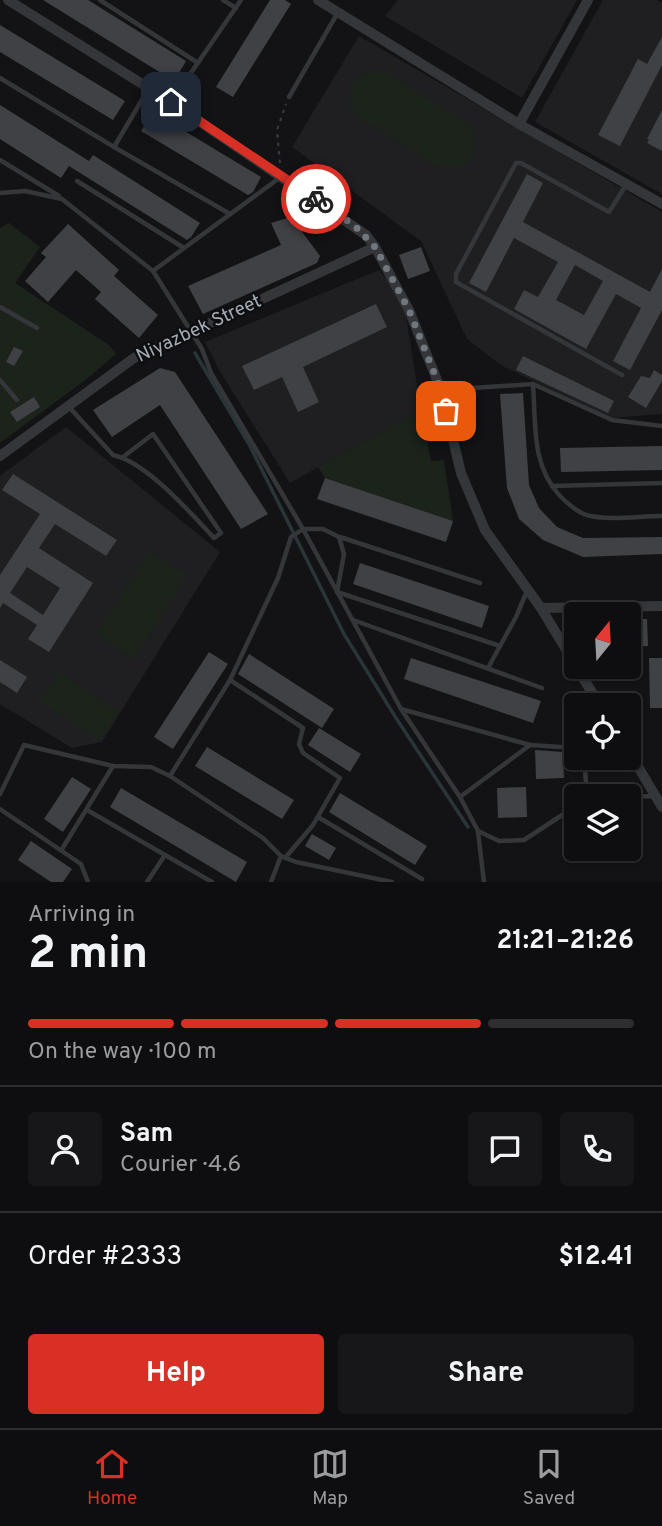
<!DOCTYPE html>
<html lang="en">
<head>
<meta charset="utf-8">
<style>
  :root { --surface:#0e0e10; --page:#171719; --text:#f1f3f6; --muted:#9b9c9f; --line:#2e2e30; --accent:#d93025 }
  body { margin:0; font-family:Overpass,sans-serif; background:var(--page); color:var(--text); height:100vh; display:flex; flex-direction:column; font-size:26px; white-space:nowrap }
  * { box-sizing:border-box; margin:0 }
  p { font-size:23px; color:var(--muted) }
  .icon { flex:none; width:38px; height:38px; fill:none; stroke:currentColor; stroke-width:2; stroke-linecap:round; stroke-linejoin:round }
  .map { position:relative; height:882px; overflow:hidden }
  .drawer { display:flex; flex-direction:column; background:var(--surface); flex:1 }
  .drawer>* { flex:none }
  .needle { width:46px; rotate:18deg }
  .tools { position:absolute; left:564px; top:602px; display:grid; gap:14px }
  .tools a { display:grid; place-items:center; width:77px; height:77px; border-radius:7px; background:var(--surface); box-shadow:0 2px 5px #0004,0 0 0 2px var(--line); font-size:35px }
  .pin { position:absolute; display:grid; place-items:center; width:60px; height:60px; color:#fff; margin:-30px; border-radius:14px; box-shadow:0 4px 10px #0006 }
  .courier { position:absolute; display:grid; place-items:center; width:70px; height:70px; margin:-35px; border:5px solid #d93025; border-radius:50%; background:#fff; color:#222; box-shadow:0 2px 9px #0007 }
  .head em { font-style:normal; font-weight:700 }
  .head div { display:flex; flex-direction:column-reverse }
  .head { display:flex; align-items:center; justify-content:space-between; height:119px; padding:0 28px }
  h1 { font-size:46px; font-weight:700; line-height:52px }
  .bar { display:grid; grid-template-columns:repeat(4,1fr); gap:10px 7px; align-content:center; height:84px; padding:0 28px }
  .bar i { height:9px; border-radius:5px; background:var(--line) }
  .bar .active { background:var(--accent) }
  .bar p { grid-column:span 4 }
  .line { display:flex; align-items:center; gap:18px; padding:0 28px; border-top:2px solid var(--line) }
  .line div { flex:1 }
  .round { display:grid; place-items:center; flex:none; width:74px; height:74px; border-radius:7px; background:var(--page) }
  .action { display:flex; gap:14px; margin-top:auto; padding:14px 28px }
  .action a { flex:1; height:80px; border-radius:7px; background:var(--accent); color:#fff; font-size:28px; font-weight:700; line-height:80px; text-align:center }
  .action a+a { background:var(--page); color:var(--text) }
  .menu { display:flex; justify-content:space-around; align-items:center; height:98px; border-top:2px solid var(--line); background:var(--surface); font-size:19px; color:var(--muted) }
  .menu a { display:grid; justify-items:center; gap:4px }
  .menu .active { color:var(--accent) }
  .map>svg:first-child { display:block }
</style>
</head>
<body>
<div class="map">
<svg width="662" height="882" viewBox="0 0 662 882">
  <rect width="100%" height="100%" fill="#131315"/>
  <g fill="#1f1f22">
    <path d="M398,0H577L522,98L385,16Z"/>
    <path d="M603,0H657L662,3V194L535,122Z"/>
    <path d="M359,36L662,212V414L611,418L502,366L467,339L421,241L292,147Z"/>
    <path d="M379,270L403,298L421,410L290,483L219,370L205,342Z"/>
    <path d="M66,427L220,552L102,742L72,748L0,704V476Z"/>
  </g>
  <g fill="#1b231b">
    <path d="M380,71L389,74L470,125C485,153 466,176 436,166L355,115C343,93 354,72 380,71Z"/>
    <path d="M9,223L40,247L15,283L109,345L116,354L84,381L0,443V228Z"/>
    <path d="M421,410L431,461L444,460L453,521L325,478L318,467Z"/>
    <path d="M150,551L187,575L134,659L96,635Z"/>
    <path d="M60,672L119,712L99,741L40,701Z"/>
  </g>
  <g fill="none" stroke-linecap="round" stroke-linejoin="round">
    <path stroke="#293539" stroke-width="3.5" d="M195,353L250,446L344,634L396,718L468,827"/>
  </g>
  <g fill="#3f4145" fill-rule="evenodd">
    <path d="M43,0H88L186,61L174,81Z"/>
    <path d="M270,0H285L291,4L233,97L216,87Z"/>
    <path d="M0,25L125,101L113,120L0,52Z"/>
    <path d="M662,37V65L620,146L598,135L638,59L647,64Z"/>
    <path d="M0,105L89,161L93,155L200,223L191,237L187,240L69,166L61,178L0,139Z"/>
    <path d="M662,110V151L647,143L649,140L647,139Z"/>
    <path d="M153,112L261,177L253,192L248,195L141,131Z"/>
    <path d="M527,174L543,183L523,222L650,292L662,269V310L630,370L613,361L641,308L616,294L586,349L514,309L524,290L538,297L558,262L514,238L486,292L469,283ZM575,265L603,281L584,315L556,300Z"/>
    <path d="M291,217L320,256L317,263L203,314L188,286L281,245L271,223Z"/>
    <path d="M68,224L119,270L114,276L158,315L139,338L95,299L101,292L76,270L48,302L25,281L46,257L41,253Z"/>
    <path d="M421,247L430,271L408,279L399,255Z"/>
    <path d="M376,304L387,327L303,367L319,402L298,412L282,377L254,390L242,366Z"/>
    <path d="M14,347L23,351L14,366L6,362Z"/>
    <path d="M523,356L614,401L608,413L516,370Z"/>
    <path d="M160,368L175,372L268,514L241,529L160,405L112,437L93,410Z"/>
    <path d="M654,370L662,375V381L646,408L628,397L641,376L650,378Z"/>
    <path d="M523,393L529,485L539,508L557,527L583,538L662,537V554L583,557L543,540L519,519L507,488L500,394Z"/>
    <path d="M34,397L40,407L17,422L10,412Z"/>
    <path d="M662,446V470L561,472L560,448Z"/>
    <path d="M13,474L117,540L106,556L55,524L39,548L93,583L49,652L28,639L37,625L3,603L0,608V575L40,514L2,490ZM27,567L60,588L43,615L10,593Z"/>
    <path d="M325,478L453,521L446,542L317,499Z"/>
    <path d="M360,563L489,606L482,628L353,584Z"/>
    <path d="M628,619H647L648,646L628,647Z"/>
    <path d="M209,652L228,664L173,749L154,737Z"/>
    <path d="M249,654L334,709L322,728L238,674Z"/>
    <path d="M411,658L541,701L533,723L404,679Z"/>
    <path d="M649,658H662V708H650Z"/>
    <path d="M0,660L27,677L17,693L0,682Z"/>
    <path d="M319,728L361,754L350,772L308,745Z"/>
    <path d="M207,747L294,800L282,819L195,766Z"/>
    <path d="M535,750L563,752L564,778L536,779Z"/>
    <path d="M72,777L91,789L63,832L44,819Z"/>
    <path d="M526,787L527,817L498,818L497,788Z"/>
    <path d="M121,788L247,862L236,882L110,807Z"/>
    <path d="M340,793L427,846L415,865L329,812Z"/>
    <path d="M312,834L336,848L329,860L305,846Z"/>
    <path d="M31,841L72,869L63,882H51L18,860Z"/>
  </g>
  <g fill="none" stroke-linecap="round" stroke-linejoin="round">
    <path stroke="#3a3d41" stroke-width="2" stroke-dasharray="3.5 5" stroke-linecap="butt" d="M280,163L277,130L286,104"/>
    <g stroke="#34363a" stroke-width="4.5">
      <path d="M100,0L198,63"/>
      <path d="M223,0L236,8"/>
      <path d="M0,78L114,147L230,214"/>
      <path d="M289,97L337,14"/>
      <path d="M171,102L241,0"/>
      <path d="M114,147L149,88"/>
      <path d="M0,160L59,196"/>
      <path d="M77,181L184,248"/>
      <path d="M0,193L25,191L62,199L153,271L202,349L211,373L303,529L401,709L460,797L530,745L576,748"/>
      <path d="M153,271L282,176"/>
      <path d="M0,307L37,328"/>
      <path d="M622,375L456,282V274L516,163H521L609,212L626,185"/>
      <path d="M0,380L17,400"/>
      <path d="M533,384L612,420L662,426"/>
      <path d="M442,390L533,384C536,425 531,465 560,496C568,504 576,511 586,515C609,521 639,516 662,516"/>
      <path d="M69,407L113,455C146,462 190,512 214,538L221,533L153,434L123,457"/>
      <path d="M552,486L662,483"/>
      <path d="M340,537L480,583"/>
      <path d="M353,620L542,688"/>
      <path d="M488,668L516,617L527,591"/>
      <path d="M230,680L278,578L291,537L303,529H323L339,537L344,554L337,592L500,646"/>
      <path d="M401,709L530,745"/>
      <path d="M584,758L587,796"/>
      <path d="M170,776L230,680L303,728L299,744L303,753L340,778L313,825L285,858"/>
      <path d="M0,794L24,745L113,766L151,767L170,776L263,838L281,856L296,862L392,882"/>
      <path d="M460,797L478,831L499,841L524,840L576,806"/>
      <path d="M628,797L654,796"/>
      <path d="M0,809L81,864L88,882"/>
      <path d="M87,810L165,855L147,882"/>
      <path d="M318,817L422,879"/>
      <path d="M478,832L484,882"/>
      <path d="M62,849L113,766"/>
      <path d="M165,855L212,882"/>
      <path d="M271,882L281,856"/>
    </g>
    <g stroke="#34363a" stroke-width="10">
      <path d="M8,0L171,102L366,235L375,247L409,310L441,390L461,473L485,530L541,608L576,666"/>
      <path d="M318,0L519,124L662,204"/>
      <path d="M519,124L588,0"/>
      <path d="M0,456L134,358L375,247"/>
      <path d="M541,608L662,606"/>
      <path d="M576,667L600,705"/>
      <path d="M628,750L662,807"/>
    </g>
  </g>
  <g fill="none" stroke-linecap="round" stroke-linejoin="round">
    <path stroke="#71777e" stroke-width="7" stroke-dasharray="0 12.6" d="M316,199L355,226L375,247L409,310L441,390L446,411"/>
    <path stroke="#d93025" stroke-width="9" d="M171,102L316,199"/>
  </g>
  <g text-anchor="middle" dominant-baseline="central" stroke-width="5" stroke-linejoin="round" paint-order="stroke">
    <g font-size="19" fill="#a4adb6" stroke="#0e0e10">
      <text transform="translate(199 329) rotate(-25)">Niyazbek Street</text>
    </g>
  </g>
</svg>
<div class="tools">
<a><svg class="needle" viewBox="-14 -14 28 28"><path d="M0-13l5 13h-10z" fill="#e53935"/><path d="M0 13l5-13h-10z" fill="#9b9c9f"/></svg></a>
<a><svg class="icon" aria-label="locate" viewBox="0 0 24 24"><circle cx="12" cy="12" r="6"/><path d="M12 2v4M12 18v4M2 12h4M18 12h4"/></svg></a>
<a><svg class="icon" aria-label="layers" viewBox="0 0 24 24"><path d="M12 4l9 5-9 5-9-5zM3 14l9 5 9-5"/></svg></a>
</div>
<div class="pin" style="left:446px;top:411px;background:#ea580c"><svg class="icon" aria-label="bag" viewBox="0 0 24 24"><path d="M5 8h14l-1 12H6zM9 8a3 3 0 0 1 6 0"/></svg></div>
<div class="pin" style="left:171px;top:102px;background:#1f2937"><svg class="icon" aria-label="home" viewBox="0 0 24 24"><path d="M3 11l9-7 9 7M6 9v11h12V9"/></svg></div>
<div class="courier" style="left:316px;top:199px"><svg class="icon" aria-label="bike" viewBox="0 0 24 24"><circle cx="6" cy="16" r="4"/><circle cx="18" cy="16" r="4"/><path d="M6 16l4-8h5l3 8M10 8l3 8H6M13 5h3"/></svg></div>
</div>
<section class="drawer">
<div class="head"><div><h1>2 min</h1><p>Arriving in</p></div><em>21:21–21:26</em></div>
<div class="bar"><i class="active"></i><i class="active"></i><i class="active"></i><i></i><p>On the way · 100 m</p></div>
<div class="line" style="height:126px"><a class="round"><svg class="icon" aria-label="person" viewBox="0 0 24 24"><circle cx="12" cy="8" r="4"/><path d="M4 21q1-7 8-7t8 7"/></svg></a><div><b>Sam</b><p>Courier · 4.6</p></div><a class="round"><svg class="icon" aria-label="chat" viewBox="0 0 24 24"><path d="M4 5h16v11H9l-5 4z"/></svg></a><a class="round"><svg class="icon" aria-label="phone" viewBox="0 0 24 24"><path d="M5 4h4l2 5-3 2q2 4 5 5l2-3 5 2v4C11 20 4 13 5 4z"/></svg></a></div>
<div class="line" style="height:91px"><div>Order #2333</div><b>$12.41</b></div>
<div class="action"><a>Help</a><a>Share</a></div>
</section>
<nav class="menu">
<a class="active"><svg class="icon" aria-label="home" viewBox="0 0 24 24"><path d="M3 11l9-7 9 7M6 9v11h12V9"/></svg>Home</a>
<a><svg class="icon" aria-label="map" viewBox="0 0 24 24"><path d="M3 6l6-2 6 2 6-2v14l-6 2-6-2-6 2zM9 4v14M15 6v14"/></svg>Map</a>
<a><svg class="icon" aria-label="saved" viewBox="0 0 24 24"><path d="M7 4h10v16l-5-4-5 4z"/></svg>Saved</a>
</nav>
</body>
</html>
